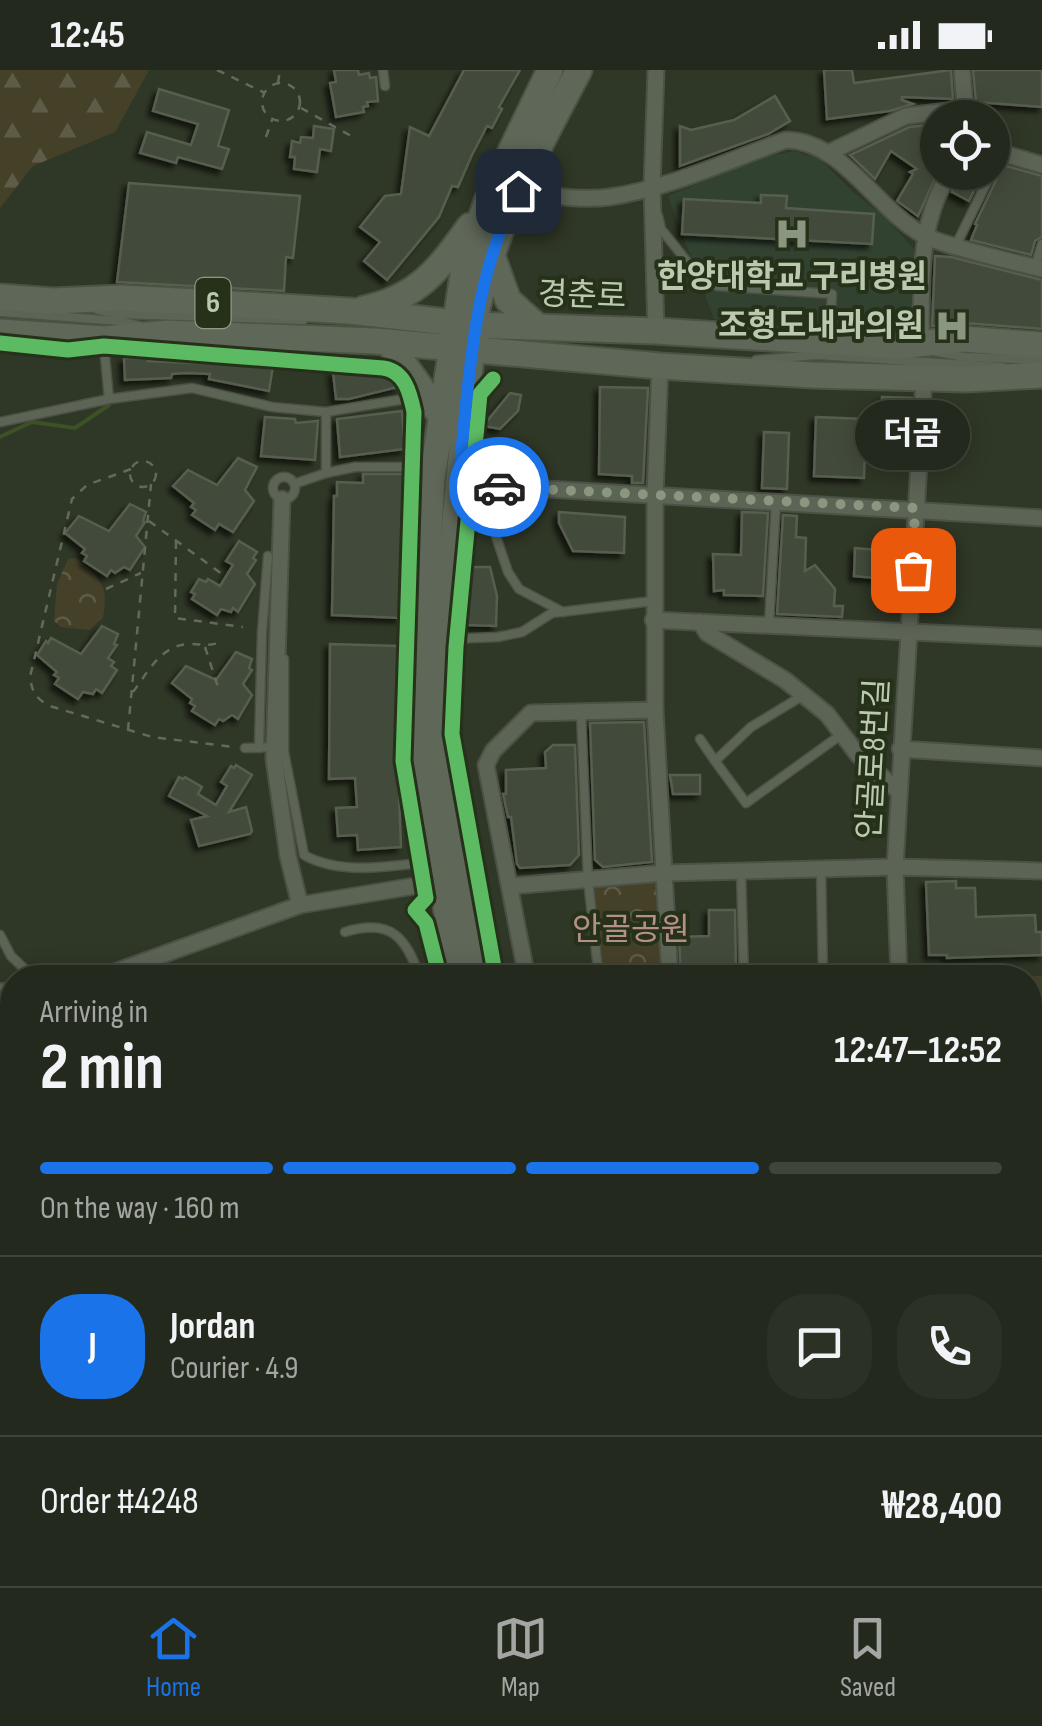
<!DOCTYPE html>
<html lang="en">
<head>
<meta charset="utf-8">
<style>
  :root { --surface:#23291c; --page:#2b3125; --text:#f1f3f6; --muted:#a3a6a3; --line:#40453b; --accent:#1a73e8 }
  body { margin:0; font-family:"Sofia Sans Condensed","Noto Sans KR",sans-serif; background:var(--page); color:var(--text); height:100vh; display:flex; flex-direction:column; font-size:38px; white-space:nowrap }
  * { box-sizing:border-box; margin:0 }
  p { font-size:32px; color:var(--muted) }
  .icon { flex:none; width:55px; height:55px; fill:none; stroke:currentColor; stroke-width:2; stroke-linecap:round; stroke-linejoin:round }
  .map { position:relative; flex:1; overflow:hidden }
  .drawer { position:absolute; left:0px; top:895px; width:1042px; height:622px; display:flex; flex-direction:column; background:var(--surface); border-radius:40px 40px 0 0; box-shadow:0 5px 25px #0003,0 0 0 2px var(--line) }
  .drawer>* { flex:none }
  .buttons { position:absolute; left:920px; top:30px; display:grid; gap:20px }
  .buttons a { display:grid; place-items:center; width:90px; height:90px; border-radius:50%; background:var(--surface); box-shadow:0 5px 25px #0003,0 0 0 2px var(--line); font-size:50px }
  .pin { position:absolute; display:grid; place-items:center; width:85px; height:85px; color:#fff; margin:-42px; border-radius:20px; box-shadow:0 5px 15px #0006 }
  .courier { position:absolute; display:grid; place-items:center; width:100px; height:100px; margin:-50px; border:8px solid #1a73e8; border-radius:50%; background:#fff; color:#222; box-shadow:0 2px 12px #0007 }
  .bubble { position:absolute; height:70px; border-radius:35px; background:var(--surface); box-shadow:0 5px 25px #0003,0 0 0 2px var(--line); font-size:32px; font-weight:700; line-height:70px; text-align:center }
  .headline em { font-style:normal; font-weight:700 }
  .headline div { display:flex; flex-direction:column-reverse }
  .headline { display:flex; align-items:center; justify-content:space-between; height:170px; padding:0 40px }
  h1 { font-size:65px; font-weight:700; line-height:75px }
  .bar { display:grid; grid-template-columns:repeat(4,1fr); gap:15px 10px; align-content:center; height:120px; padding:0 40px }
  .bar i { height:12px; border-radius:8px; background:var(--line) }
  .bar .on { background:var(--accent) }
  .bar p { grid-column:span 4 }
  .line { display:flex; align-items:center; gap:25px; padding:0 40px; border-top:2px solid var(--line) }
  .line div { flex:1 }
  .round { display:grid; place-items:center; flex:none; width:105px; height:105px; border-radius:40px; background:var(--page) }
  .status { display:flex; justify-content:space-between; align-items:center; height:70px; padding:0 50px; background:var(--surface); direction:ltr }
  .status svg { height:28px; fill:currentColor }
  .tabs { display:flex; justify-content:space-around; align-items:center; height:140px; border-top:2px solid var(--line); background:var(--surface); font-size:28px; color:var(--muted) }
  .tabs a { display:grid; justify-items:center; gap:5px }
  .tabs .on { color:var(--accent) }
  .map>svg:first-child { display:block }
</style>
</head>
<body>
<div class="status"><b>12:45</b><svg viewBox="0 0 49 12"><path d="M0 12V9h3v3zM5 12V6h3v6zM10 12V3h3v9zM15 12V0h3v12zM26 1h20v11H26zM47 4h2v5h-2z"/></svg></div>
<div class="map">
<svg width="1042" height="1516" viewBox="0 0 1042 1516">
  <defs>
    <pattern id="forest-firs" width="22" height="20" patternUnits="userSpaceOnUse" patternTransform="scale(2.5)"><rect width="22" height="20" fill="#454129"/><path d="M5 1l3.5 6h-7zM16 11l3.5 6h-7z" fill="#5e5b46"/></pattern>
    <pattern id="park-crowns" width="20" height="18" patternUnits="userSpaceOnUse" patternTransform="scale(2.5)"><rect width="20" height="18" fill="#454129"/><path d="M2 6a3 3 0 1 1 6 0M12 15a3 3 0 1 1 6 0" fill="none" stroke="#5e5b46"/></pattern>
    <filter id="shadow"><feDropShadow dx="-4.5" dy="4.5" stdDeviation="2.5" flood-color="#0009"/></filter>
  </defs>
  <rect width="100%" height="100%" fill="#2f3726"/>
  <path fill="#324231" d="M794,81L820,89L852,121L887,149L914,179L912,261L714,249L668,126L763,87Z"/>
  <g fill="url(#forest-firs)">
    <path d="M0,0H149L115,62L33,96L0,138Z"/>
    <path d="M0,1131L12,1132V1301L0,1303Z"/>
    <path d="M12,1441V1505H131L133,1516H0V1469L5,1465Z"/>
  </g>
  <g fill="url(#park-crowns)">
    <path d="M76,488C101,510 109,513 103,548L89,560L61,557L54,551L57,514L68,489Z"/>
    <path d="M664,803L670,907H599L588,810Z"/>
    <path d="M11,939L12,1094L0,1110V941Z"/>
  </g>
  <path fill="#454129" d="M1042,906V1044H1030V908L948,907Z"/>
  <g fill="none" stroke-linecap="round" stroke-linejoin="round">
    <path stroke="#3c5124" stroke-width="4" d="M0,367L32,352L75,358L109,335"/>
  </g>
  <g fill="#434b3b" stroke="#565e4e" stroke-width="2.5" filter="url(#shadow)">
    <path d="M334,0H358L359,5L369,3L370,8L376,7L378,31L367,32L368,36L363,37L364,42L336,47L330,13L336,12Z"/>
    <path d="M464,0H520L499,37L502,39L492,58L487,56L472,85L458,117L452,116L439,147L387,210L364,191L380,172L360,157L385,126L401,124L410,57L429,66Z"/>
    <path d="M824,0H852L854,13L951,0L953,29L902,27V30L913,34L890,41L827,49Z"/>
    <path d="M973,0H1042V37L976,32Z"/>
    <path d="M159,19L229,40L218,76L229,79L222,99L178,87L176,93L140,83L147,62L191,75L198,54L153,41Z"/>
    <path d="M775,26L790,51L768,64L680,96V56L691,60L734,50Z"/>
    <path d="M938,54V102L918,146L897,131L913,104L910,102L917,99L891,81L875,109L850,85L909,57Z"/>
    <path d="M314,56L334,59L331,81L320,79L317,102L294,99L295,87H290L292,71L300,73L301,67L313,68Z"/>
    <path d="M992,92L1042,106V167L1035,171L1031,185L971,170L977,155L975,154L999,104Z"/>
    <path d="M961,102H983L969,131L952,122Z"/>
    <path d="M129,113L300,126L293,188L286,187L284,221L117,212Z"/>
    <path d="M761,125L787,126L786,138L874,144L872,174L682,164L684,129L761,133Z"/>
    <path d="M935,186L951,187L1042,210V259L964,253L932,256Z"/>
    <path d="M124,288H147L148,291L273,296L269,321L209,309L210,304L186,303L172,304L171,308L125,310Z"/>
    <path d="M386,297L398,317L349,329H336L333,302L385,304Z"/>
    <path d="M600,317L648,318L643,413H632V406L599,404Z"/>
    <path d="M510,323L521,325L518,341L500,359L483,356Z"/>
    <path d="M882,327L912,328L910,354L881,353Z"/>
    <path d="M402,341L405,379L340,387L337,349Z"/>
    <path d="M265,347L295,349L296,353L318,351L315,390L261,386Z"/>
    <path d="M816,347L866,349L864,408L814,406Z"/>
    <path d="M764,362L789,363L787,419L762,418Z"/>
    <path d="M238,388L257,397L245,420L254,431L233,462L219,454L215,460L192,445L196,440L191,437L194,433L173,416L188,400L217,415Z"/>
    <path d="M363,404H405L400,548L332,545L334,426H337V412L363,413Z"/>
    <path d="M130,434L146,442L143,451L145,452L136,466L145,477L130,500L124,497L115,503L111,500L107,506L84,491L87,486L82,483L85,479L65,463L79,446L109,461Z"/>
    <path d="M559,442L625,447L624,483L573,481L559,453Z"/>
    <path d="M742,442L768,443L763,526L724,525V520L714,521L713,484L741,485Z"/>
    <path d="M783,445L797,446L796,467L806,468L805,501L815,495L835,519L834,536H843L842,547L777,544Z"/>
    <path d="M239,471L257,482L253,488L256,490L247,504L255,514L238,542L233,538L231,542L221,539L217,545L192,529L195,524L191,522L199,509L206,512L208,509L220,516L233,495L226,491Z"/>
    <path d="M855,478L888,481L887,509L854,506Z"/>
    <path d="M470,497H490L497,526L496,556L465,555Z"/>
    <path d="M102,556L118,564L114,574L117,575L108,588L114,592L111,596L117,600L102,623L96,619L93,624L83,622L78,629L55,614L59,608L54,605L57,602L37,585L46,571L48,573L51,568L81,584Z"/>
    <path d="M330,574L398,576L396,641L401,777L358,780L357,765L338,766L336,738L357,737L355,708L329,709Z"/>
    <path d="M236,582L252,589L249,598L252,600L243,614L252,625L238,649L232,645L223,651L219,649L215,655L192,641L195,636L190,633L192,629L172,613L186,596L216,610Z"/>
    <path d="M644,652L652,792L603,797L595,790L590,653Z"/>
    <path d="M553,675H575L579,785L570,795L520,798L517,794L511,747H508L503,724H506V700L546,698L545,682Z"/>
    <path d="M236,695L252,705L229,742L246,737L252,761L250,764L199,776L191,750L207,746L169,726L179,707L183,709L185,707L202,717L198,724L216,735L227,716L221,712L231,696L234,698Z"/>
    <path d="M670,705H700V724H673Z"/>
    <path d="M956,811V818H975L976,847L1035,845L1036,862H1042V885L947,888V885H929L926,812Z"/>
    <path d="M709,840H735L736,908H681L679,867L709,866Z"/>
    <path d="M246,1505H383L384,1516H247Z"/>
  </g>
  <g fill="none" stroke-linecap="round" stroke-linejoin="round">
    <g stroke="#4b5145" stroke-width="11">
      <g id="service">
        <path d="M383,0L385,16"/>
        <path d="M658,146L661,159L689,194L717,216L832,224L830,261"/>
        <path d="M956,175L992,102"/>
        <path d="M1035,197L1042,174"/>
        <path d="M98,240L119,244L303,250"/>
        <path d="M0,242L119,251L140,256"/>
        <path d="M937,282L964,287L1042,290"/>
        <path d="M756,290L817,285L1002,297"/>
        <path d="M109,329L192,318L272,337L326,342L411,328"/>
        <path d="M326,342V403L355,397H429"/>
        <path d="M0,352L109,329L104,276"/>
        <circle cx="284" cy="418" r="11"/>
        <path d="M294,414L326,403"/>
        <path d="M479,416L508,502L519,519L563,542"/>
        <path d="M769,555L776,432"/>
        <path d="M447,569L498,567L522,562L552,543L653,531"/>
        <path d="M284,589V682L304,785C341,806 393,796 434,791"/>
        <path d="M802,626L751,657L715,691L746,733L842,664"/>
        <path d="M581,642L588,810L599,908"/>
        <path d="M700,669L715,691"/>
        <path d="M245,678L275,677"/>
        <path d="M259,678L262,562L268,486"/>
        <path d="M821,799L823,908"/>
        <path d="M741,802L744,908"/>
        <path d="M345,862C391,848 406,867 420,908"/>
        <path d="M0,865L11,886L34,908"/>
      </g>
    </g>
    <g stroke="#4b5145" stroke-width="19">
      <g id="minor">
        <path d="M656,0L652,117L656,261"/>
        <path d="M962,0L966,48"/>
        <path d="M992,80L1042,95"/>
        <path d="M828,83L906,46L965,39"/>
        <path d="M517,121C548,125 579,131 610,127C670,118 729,90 786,70C843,71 875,138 923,165C946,177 1014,192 1042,199"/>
        <path d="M921,273C922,213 917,155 950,102"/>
        <path d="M459,407L471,408L479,415L1042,448"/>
        <path d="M282,429L274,689L288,786L300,835"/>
        <path d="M653,550L1042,568"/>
        <path d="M700,552L707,563L785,610L827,644L858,685L898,721"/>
        <path d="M655,640V425L660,296"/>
        <path d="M900,679L1042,688"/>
        <path d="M511,816L664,803L655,640L531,643L493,681L486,695L527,908"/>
        <path d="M88,908L112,903L300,835L450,810"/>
        <path d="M670,908L664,803L895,797L924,309"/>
        <path d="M899,908L895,797L1042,801"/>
        <path d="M0,922L12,920"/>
        <path d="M1030,1199H1042"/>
        <path d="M0,1318L12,1317"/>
        <path d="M1030,1429H1042"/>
        <path d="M218,1505L219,1516"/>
        <path d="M614,1505L615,1516"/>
        <path d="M835,1505L836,1516"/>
        <path d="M914,1505L915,1516"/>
        <path d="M991,1505L992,1516"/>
        <path d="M759,1516V1505"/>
      </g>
    </g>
    <g stroke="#4b5145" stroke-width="24">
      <path id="tertiary" d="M1030,1098L1042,1097"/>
    </g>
    <g stroke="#4b5343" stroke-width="29">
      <g id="primary">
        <path d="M491,183L508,230L538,257"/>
        <path d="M0,227L53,231L121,228L198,232L349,241L474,255L656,261L899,276L963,269L1042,275"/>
        <path d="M364,239C418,228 439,199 470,156"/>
        <path d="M0,262L105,269L168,263L375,271L660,296L812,305L965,309L1042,305"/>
        <path d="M388,272L441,346"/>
        <path d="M457,908L418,650L432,409L464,198L487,131L550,0"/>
        <path d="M481,908C467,817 446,727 437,636L474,255C490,162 536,82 579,0"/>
        <path d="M518,1505V1516"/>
        <path d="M542,1505L543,1516"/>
      </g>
    </g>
    <g stroke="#636a5c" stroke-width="2.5" stroke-dasharray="8 8" stroke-linecap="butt">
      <path d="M217,0L265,23"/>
      <path d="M278,13L280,0"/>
      <circle cx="281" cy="32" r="19"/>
      <path d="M301,38L353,67"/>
      <path d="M266,67L272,50"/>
      <circle cx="143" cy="404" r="13"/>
      <path d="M131,399L87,415L72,429L30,607C32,622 36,629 50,636L152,667L234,677"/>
      <path d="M149,451L222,504"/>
      <path d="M176,471L175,548L243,557"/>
      <path d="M106,519L141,503"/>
      <path d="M205,577L218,617"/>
      <path d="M133,622C148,602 161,575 189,574C202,574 211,577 223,571"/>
      <path d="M128,660L151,414"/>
      <path d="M0,968L12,948"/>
      <path d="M0,1042L12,1053"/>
      <path d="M0,1484L12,1474"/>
      <path d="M406,1505L422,1513L437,1505"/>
      <path d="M444,1505L460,1510"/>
      <path d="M277,1516C298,1500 333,1509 356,1516"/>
      <path d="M439,1516L445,1506"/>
      <path d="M455,1516L465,1505"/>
    </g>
    <use href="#service" stroke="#5c6456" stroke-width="8"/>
    <use href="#minor" stroke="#5c6456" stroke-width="15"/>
    <use href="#tertiary" stroke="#5c6456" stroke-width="20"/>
    <use href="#primary" stroke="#5f6759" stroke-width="25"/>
    <g stroke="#253119" stroke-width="21">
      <g id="cycleway">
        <path d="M0,273L68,280L104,276L383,298C405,301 410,323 414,342L403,691L426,828L415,840L426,853L440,908"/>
        <path d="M493,309L480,324L456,577L452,664L496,908"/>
      </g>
    </g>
    <use href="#cycleway" stroke="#5cba63" stroke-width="15"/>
  </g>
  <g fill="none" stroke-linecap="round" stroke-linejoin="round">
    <path stroke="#8a967f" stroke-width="10" stroke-dasharray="0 18" d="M499,417L915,438L913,500"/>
    <path stroke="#1a73e8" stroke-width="12" d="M499,417C481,416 475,409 459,407C469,308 472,211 518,121"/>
  </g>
  <defs>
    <g id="hospital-bare" transform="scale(2.7)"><path d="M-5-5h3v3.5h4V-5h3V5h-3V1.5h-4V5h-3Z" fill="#8a967f" stroke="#253119" stroke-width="2.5" paint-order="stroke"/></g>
  </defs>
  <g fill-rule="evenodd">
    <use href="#hospital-bare" x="792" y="164"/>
    <use href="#hospital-bare" x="952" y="256"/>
  </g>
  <g text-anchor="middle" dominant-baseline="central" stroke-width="8" stroke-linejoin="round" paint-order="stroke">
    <rect fill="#253119" stroke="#8e9b82" stroke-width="2.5" x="195.5" y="208" width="35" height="50" rx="8"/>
    <g font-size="30" font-weight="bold" fill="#bbc9af">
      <text x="213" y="233">6</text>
    </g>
    <g font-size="32" font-weight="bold" fill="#bbc9af" stroke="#253119">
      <text x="792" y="207">한양대학교 구리병원</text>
      <text x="924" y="256" text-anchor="end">조형도내과의원</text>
    </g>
    <g font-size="32" fill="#bbc9af" stroke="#253119">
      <text transform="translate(582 226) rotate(2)">경춘로</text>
      <text transform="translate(874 689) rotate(-87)">안골로8번길</text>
    </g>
    <g font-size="32" fill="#b5908a" stroke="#253119">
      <text x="631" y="860">안골공원</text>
    </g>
  </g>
</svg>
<div class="buttons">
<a><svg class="icon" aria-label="locate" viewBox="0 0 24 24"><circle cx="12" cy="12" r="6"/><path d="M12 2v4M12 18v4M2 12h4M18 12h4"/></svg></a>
</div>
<div class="pin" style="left:913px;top:500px;background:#ea580c"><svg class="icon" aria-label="bag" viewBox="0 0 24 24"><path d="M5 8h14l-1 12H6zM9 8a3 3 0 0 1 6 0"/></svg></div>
<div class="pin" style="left:518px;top:121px;background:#1f2937"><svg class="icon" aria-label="home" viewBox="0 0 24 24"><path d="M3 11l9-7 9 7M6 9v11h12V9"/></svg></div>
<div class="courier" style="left:499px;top:417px"><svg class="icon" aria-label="car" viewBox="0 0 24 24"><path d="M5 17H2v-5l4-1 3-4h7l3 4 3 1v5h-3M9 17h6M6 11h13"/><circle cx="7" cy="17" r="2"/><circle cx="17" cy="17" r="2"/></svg></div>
<div class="bubble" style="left:855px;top:330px;width:115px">더곰</div>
<section class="drawer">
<div class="headline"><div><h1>2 min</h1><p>Arriving in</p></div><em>12:47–12:52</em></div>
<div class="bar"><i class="on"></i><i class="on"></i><i class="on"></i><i></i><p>On the way · 160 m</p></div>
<div class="line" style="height:180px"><b class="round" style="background:var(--accent);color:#fff">J</b><div><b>Jordan</b><p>Courier · 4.9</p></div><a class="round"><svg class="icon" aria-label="chat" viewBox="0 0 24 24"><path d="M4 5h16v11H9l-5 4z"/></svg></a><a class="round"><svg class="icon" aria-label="phone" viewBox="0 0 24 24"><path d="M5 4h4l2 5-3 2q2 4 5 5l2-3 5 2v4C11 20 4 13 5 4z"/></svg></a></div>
<div class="line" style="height:130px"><div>Order #4248</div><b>₩28,400</b></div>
</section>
</div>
<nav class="tabs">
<a class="on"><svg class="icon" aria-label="home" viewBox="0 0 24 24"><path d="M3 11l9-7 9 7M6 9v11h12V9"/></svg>Home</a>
<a><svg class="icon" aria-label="map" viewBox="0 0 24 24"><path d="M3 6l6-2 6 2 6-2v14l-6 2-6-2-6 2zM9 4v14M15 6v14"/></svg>Map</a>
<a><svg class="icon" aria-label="saved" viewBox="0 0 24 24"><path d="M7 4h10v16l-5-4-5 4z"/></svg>Saved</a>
</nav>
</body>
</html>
